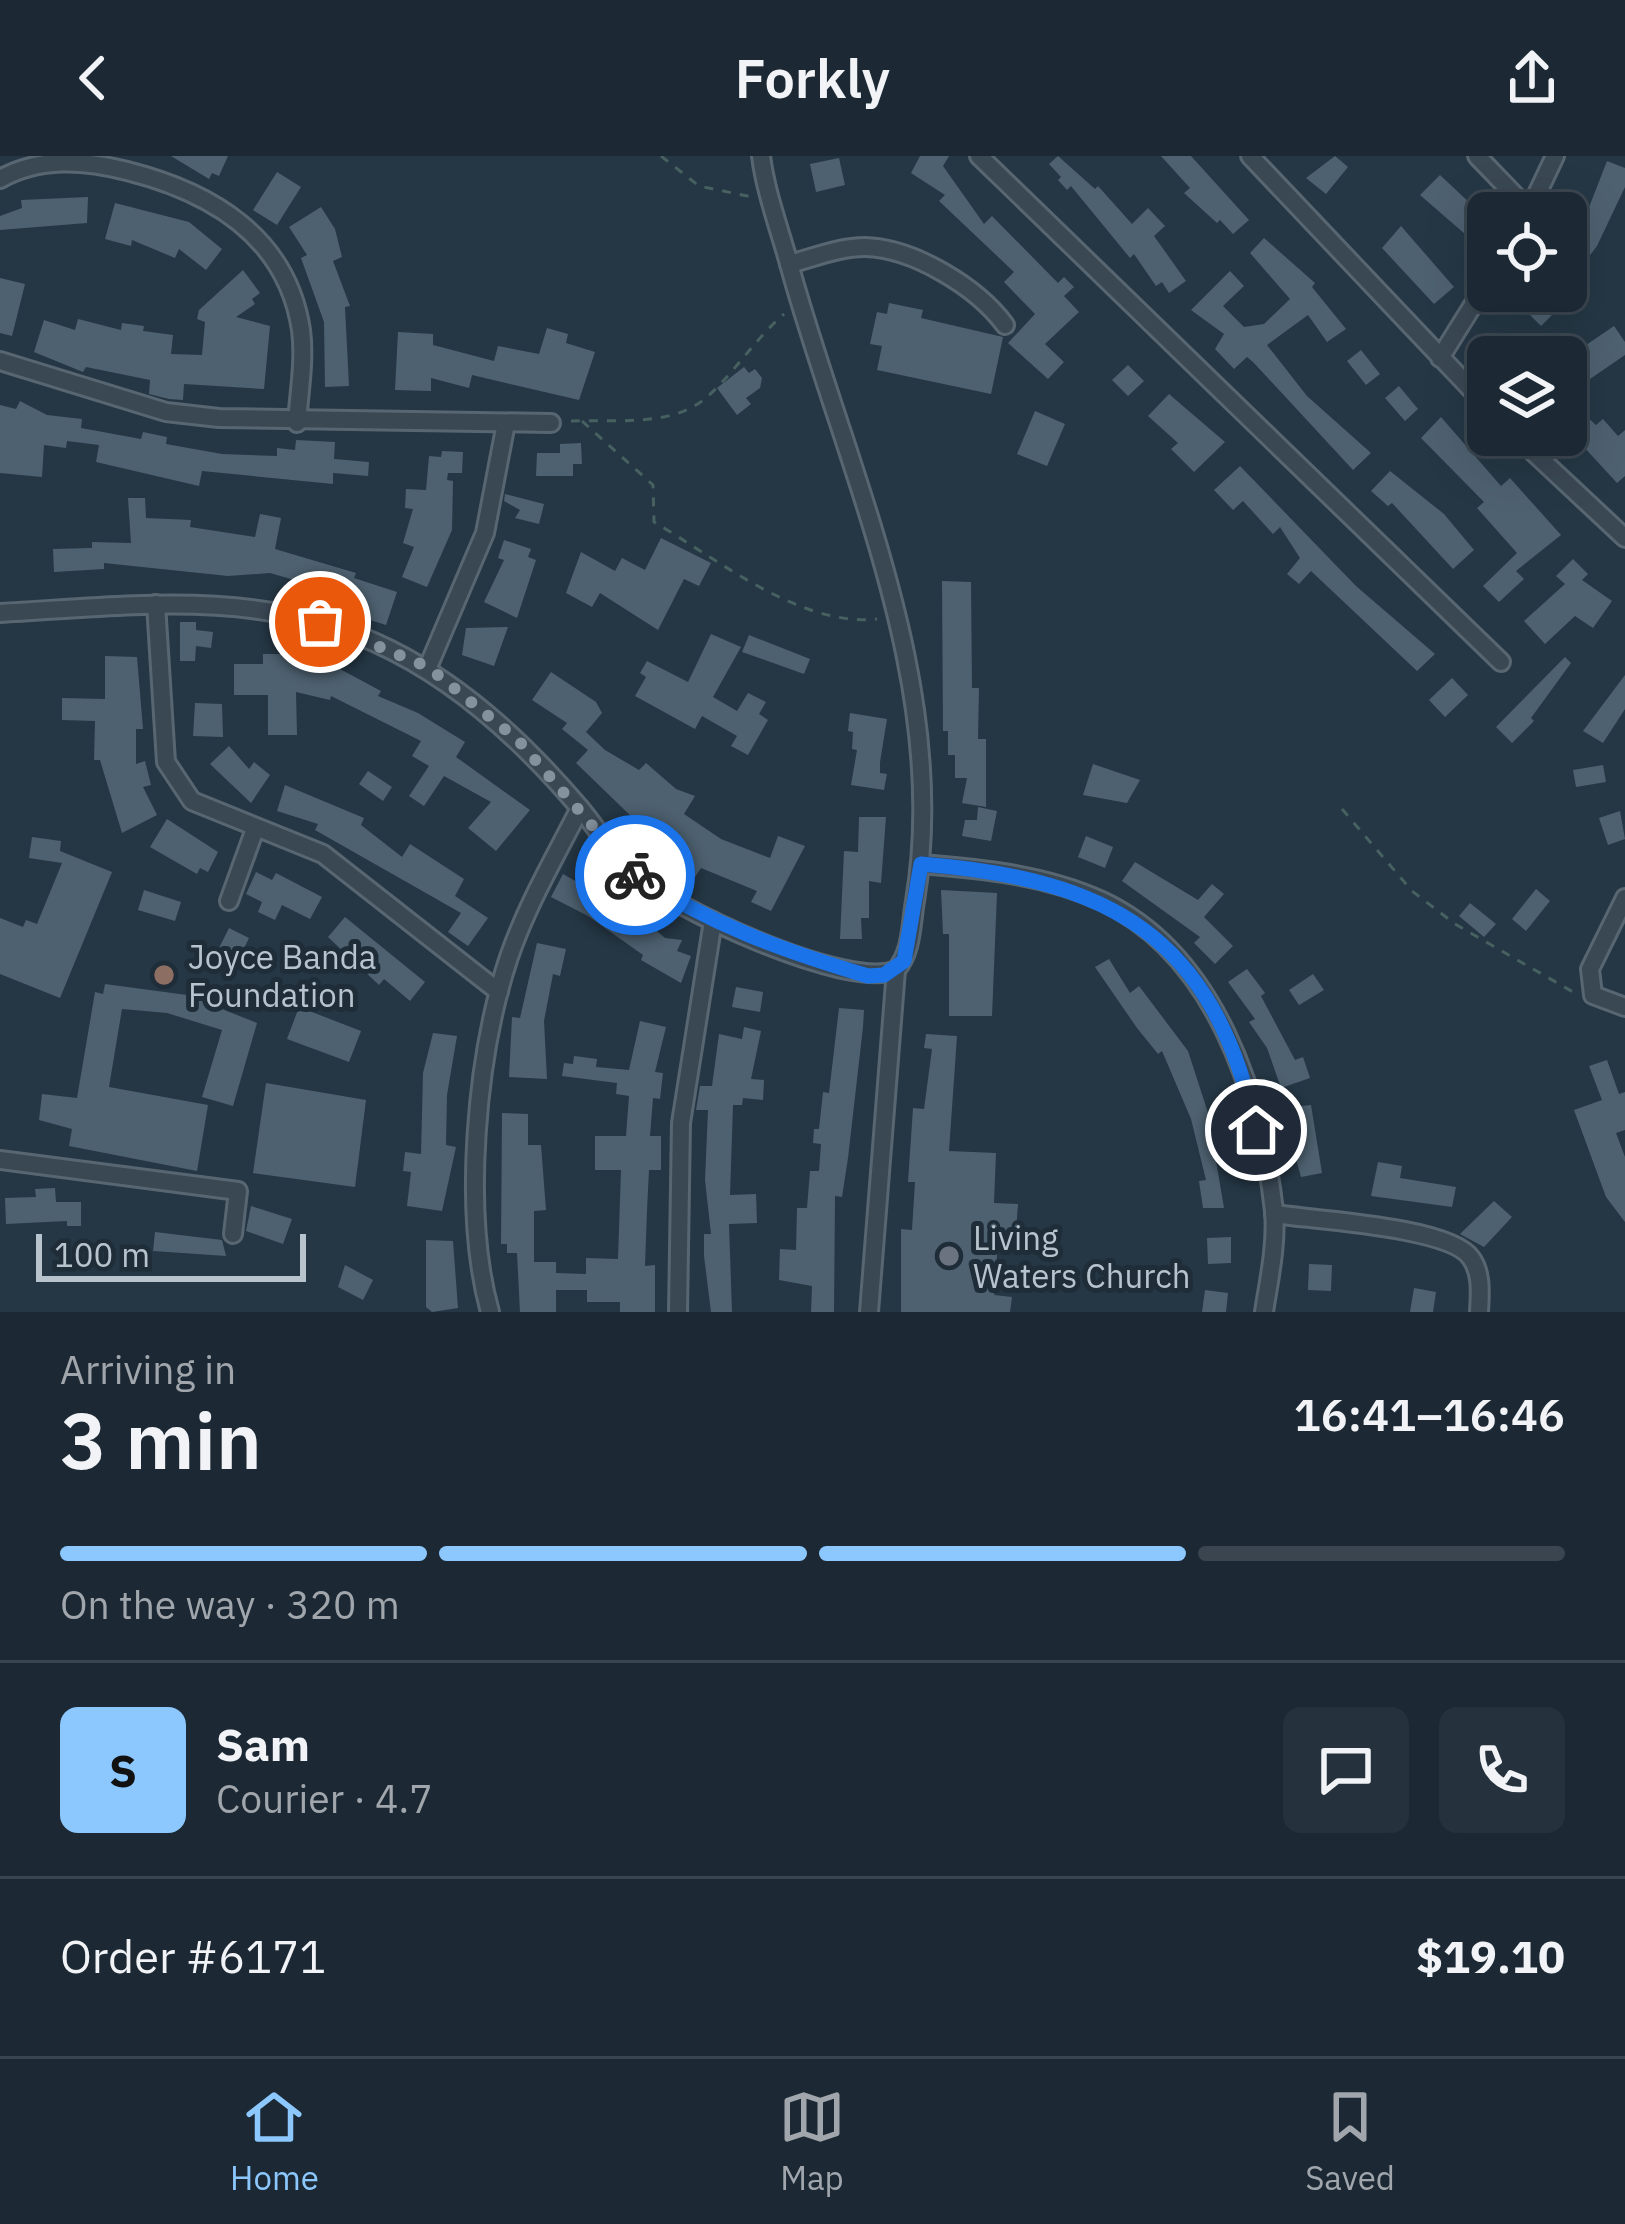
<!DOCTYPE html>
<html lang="en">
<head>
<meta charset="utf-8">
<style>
  :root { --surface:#1c2934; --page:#25313c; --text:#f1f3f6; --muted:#a0a6ac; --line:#3a454f; --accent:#8cc8fe }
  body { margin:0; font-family:"IBM Plex Sans",sans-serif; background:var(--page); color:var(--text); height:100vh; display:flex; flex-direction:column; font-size:45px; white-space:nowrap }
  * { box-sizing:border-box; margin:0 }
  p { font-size:39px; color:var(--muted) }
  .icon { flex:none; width:66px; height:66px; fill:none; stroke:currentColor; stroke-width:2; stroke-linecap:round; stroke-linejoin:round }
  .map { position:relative; height:1156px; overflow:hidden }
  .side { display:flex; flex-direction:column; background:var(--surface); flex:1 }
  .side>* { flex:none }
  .fabs { position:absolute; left:1467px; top:36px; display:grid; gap:24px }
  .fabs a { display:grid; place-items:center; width:120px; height:120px; border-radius:18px; background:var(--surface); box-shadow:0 12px 48px #0002,0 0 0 3px var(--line); font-size:60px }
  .scale { position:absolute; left:36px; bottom:30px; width:270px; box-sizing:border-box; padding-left:12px; border:6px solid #b7c3cd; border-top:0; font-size:33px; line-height:42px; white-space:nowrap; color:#b7c3cd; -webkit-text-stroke:9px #1f2d39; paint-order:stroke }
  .pin { position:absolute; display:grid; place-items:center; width:102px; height:102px; color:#fff; margin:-51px; border:6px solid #fff; border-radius:50%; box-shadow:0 3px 12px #0007 }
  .courier { position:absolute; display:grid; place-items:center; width:120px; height:120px; margin:-60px; border:9px solid #1a73e8; border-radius:50%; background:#fff; color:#222; box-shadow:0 3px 15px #0007 }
  .headline em { font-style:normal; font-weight:600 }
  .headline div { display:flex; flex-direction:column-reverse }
  .headline { display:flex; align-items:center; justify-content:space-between; height:204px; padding:0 60px }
  h1 { font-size:78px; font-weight:600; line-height:90px }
  .bar { display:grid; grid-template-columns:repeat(4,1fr); gap:18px 12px; align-content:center; height:144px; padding:0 60px }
  .bar i { height:15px; border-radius:9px; background:var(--line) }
  .bar .selected { background:var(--accent) }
  .bar p { grid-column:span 4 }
  .line { display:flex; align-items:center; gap:30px; padding:0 60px; border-top:3px solid var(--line) }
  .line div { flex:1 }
  .round { display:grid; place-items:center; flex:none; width:126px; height:126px; border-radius:18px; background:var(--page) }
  header { display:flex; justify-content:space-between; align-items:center; height:156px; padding:0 60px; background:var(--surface); font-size:54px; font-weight:600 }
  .tabs { display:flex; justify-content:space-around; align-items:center; height:168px; border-top:3px solid var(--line); background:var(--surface); font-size:33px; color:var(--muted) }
  .tabs a { display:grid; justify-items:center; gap:6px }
  .tabs .selected { color:var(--accent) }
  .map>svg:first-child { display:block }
</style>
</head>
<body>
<header><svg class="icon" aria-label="back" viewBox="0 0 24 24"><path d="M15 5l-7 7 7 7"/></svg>Forkly<svg class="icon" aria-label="share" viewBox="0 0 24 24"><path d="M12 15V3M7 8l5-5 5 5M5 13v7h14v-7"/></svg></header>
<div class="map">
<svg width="1625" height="1156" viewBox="0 0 1625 1156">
  <rect width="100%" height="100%" fill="#253745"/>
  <g fill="#4e6170">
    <path d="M171,0H228L219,20L212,17L209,23Z"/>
    <path d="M920,0H949L943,10L984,68L992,60L1058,127L1064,121L1074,131L1064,140L1079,156L1045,188L1064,206L1048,223L1008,187L1035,158L1004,126L1014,116L939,45L945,39L911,17Z"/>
    <path d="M1058,0L1095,33L1098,30L1132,68L1148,52L1165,70L1154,80L1186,125L1169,137L1162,126L1156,130L1134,98L1130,102L1071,30L1067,34L1058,24L1061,21L1049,8Z"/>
    <path d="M1161,0H1191L1249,64L1233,78L1220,64L1217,67L1184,37L1190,32Z"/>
    <path d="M1335,0L1348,11L1326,38L1306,22Z"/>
    <path d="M839,2L845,29L816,36L810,8Z"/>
    <path d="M1607,5L1625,12V31L1597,90L1566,131V91L1572,95Z"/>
    <path d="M277,16L301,31L277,69L253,54Z"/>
    <path d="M1440,19L1488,64V98L1420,39Z"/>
    <path d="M88,41L87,67L0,74V60L22,52L21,44Z"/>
    <path d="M115,47L189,66L222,93L206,114L179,93L175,102L132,84L131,90L105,83Z"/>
    <path d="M321,51L335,73L342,101L333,105L350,150L345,151L349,230L325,231L324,166L301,102L307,99L289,71Z"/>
    <path d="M1401,70L1454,131L1434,148L1382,92Z"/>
    <path d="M1264,82L1315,127L1312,131L1346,173L1327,186L1308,159L1267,189L1307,240L1371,297L1353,314L1253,206L1247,201L1234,213L1215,193L1224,178L1191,154L1230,115L1244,130L1223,150L1244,171L1264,168L1290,143L1250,97Z"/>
    <path d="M243,114L260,137L252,143L255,148L236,161L270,170L264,233L184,228L183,244L169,243L149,238L150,224L86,211L83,216L34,196L44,164L75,174L78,163L121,174L122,167L144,170L143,175L173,179L171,198L202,199L205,166L197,163L199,154Z"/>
    <path d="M0,122L25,128L12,180L0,177Z"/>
    <path d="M1539,135L1560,151L1541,170L1523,152Z"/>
    <path d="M889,147L923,154L921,162L1003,181L991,238L877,214L882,190L870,188L877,156L887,158Z"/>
    <path d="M1614,170L1625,186V199L1590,223L1573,198Z"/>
    <path d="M547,172L568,178L566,187L595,196L579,244L472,219L469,232L431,222V235L395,234L398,176L433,178V189L494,205L498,190L539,198Z"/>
    <path d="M1361,194L1380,218L1366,229L1347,205Z"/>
    <path d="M1128,209L1144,225L1128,240L1112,224Z"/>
    <path d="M744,211L749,217L755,213L762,222L760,232L746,242L751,248L737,259L717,232Z"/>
    <path d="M1399,230L1418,253L1405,265L1385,242Z"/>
    <path d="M1169,238L1225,286L1194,316L1171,293L1178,287L1148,260Z"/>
    <path d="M1566,242L1596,269L1603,263L1618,280L1625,274V320L1617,327L1582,289L1574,285L1566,292Z"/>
    <path d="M20,245L47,259L82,263L81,272L141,283L143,276L167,281L166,288L222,298L277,300V292L295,294L296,284L335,286L334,303L369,306L368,320L333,317V328L202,315L199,330L96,306L99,289L67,285L66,292L44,289L42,321L0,317V249L16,253Z"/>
    <path d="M1035,255L1065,268L1047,310L1017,298Z"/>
    <path d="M1441,261L1501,330L1510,322L1561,379L1516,415L1524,423L1499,446L1483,430L1517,397L1477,352L1484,346L1421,282Z"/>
    <path d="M581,287L582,308H573V320H536L537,297H560V288Z"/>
    <path d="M442,295L463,296L462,317H448L447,324L453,325L452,374L427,431L402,421L414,391L403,387L413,353L405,352L406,333L426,334L429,300L441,301Z"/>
    <path d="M1240,310L1356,430L1435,498L1417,515L1311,415L1299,428L1287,418L1300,402L1280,371L1273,378L1243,345L1233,354L1214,334Z"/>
    <path d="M1390,315L1444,358L1474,394L1453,413L1392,347L1388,350L1371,335Z"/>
    <path d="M505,338L544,348L539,368L515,362L520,354L504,345Z"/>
    <path d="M128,342H145L146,362L191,364L190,371L255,381L260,358L281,362L275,393L356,417L354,422L397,436L386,469L357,460L363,444L270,417L228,420L104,407V413L54,416L53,393L92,392V386L131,387Z"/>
    <path d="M661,382L711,407L699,430L684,423L658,474L600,437L592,451L566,437L581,396L615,415L622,402L645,414Z"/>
    <path d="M504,384L531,393L528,401L536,404L517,462L484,446L504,404L498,402Z"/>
    <path d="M1573,403L1588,418L1582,424L1612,445L1593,472L1575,460L1545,488L1524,465L1565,428L1556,420Z"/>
    <path d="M942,425L971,426L972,532H979L978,583H986V651L962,647L967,622H955V599H948V575H943Z"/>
    <path d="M180,466H196V474L213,476L211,492L196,490L195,505H180Z"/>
    <path d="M508,471L494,510L462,499L466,472Z"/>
    <path d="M711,478L741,491L713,541L737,555L748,537L766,546L759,558L768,564L748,599L731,590L737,580L702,560L695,573L635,540L646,521L640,517L647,505L688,526Z"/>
    <path d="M749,479L810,503L804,518L742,496Z"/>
    <path d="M263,498H290L338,512L381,535L378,540L418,557L465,586L456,601L530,654L496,695L468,672L491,646L444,620L424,650L409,640L429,610L412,600L421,585L331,540L330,544L296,536L297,579H268V539H234V508H263Z"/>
    <path d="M105,500L137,501L143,573H136V608L145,605L151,629L143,631L157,659L122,677L100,604H94L95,565L62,564V542L105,543Z"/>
    <path d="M1565,501L1571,507L1531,562L1534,565L1512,587L1496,571Z"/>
    <path d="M551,516L596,546L602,557L586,576L605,594L639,614L646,607L676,633L695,640L684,658L721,683L770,702L778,680L805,690L771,755L751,746L757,735L701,712L693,724L666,705L671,699L630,672L635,664L576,607L588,594L562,573L567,567L532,544Z"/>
    <path d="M1625,519V553L1603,587L1583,575Z"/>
    <path d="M1452,522L1468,539L1445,561L1429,544Z"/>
    <path d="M195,547L222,548L223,581L193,580Z"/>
    <path d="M850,557L887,563L880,606V617L887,618L884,634L851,629L857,594L852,593L853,576L848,575Z"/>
    <path d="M229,590L249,613L254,606L270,619L251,647L210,608Z"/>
    <path d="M1093,608L1140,624L1127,647L1083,639Z"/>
    <path d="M1603,609L1606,626L1576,631L1573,614Z"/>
    <path d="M368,615L392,631L383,645L359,628Z"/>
    <path d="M285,629L364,662L361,669L402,701L410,688L464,723L455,740L488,762L468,790L448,776L461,757L315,674L318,668L277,655Z"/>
    <path d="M978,651L997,655L991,685L962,680L965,664H977Z"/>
    <path d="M1620,655L1625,683L1608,689L1599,662Z"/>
    <path d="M859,661H886L881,727L869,725V762H861L862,783H840L844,695L858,696Z"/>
    <path d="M167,663L218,696L208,716L200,712L197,718L150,691Z"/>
    <path d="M1086,680L1113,691L1105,712L1078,701Z"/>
    <path d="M32,681L61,685L60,695L112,716L60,842L0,818V762L23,771L26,764L37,768L62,707L29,702Z"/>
    <path d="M1135,706L1198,744L1212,728L1224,738L1204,761L1233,790L1215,808L1194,787L1200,781L1122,725Z"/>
    <path d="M256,716L272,724L276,717L322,741L310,763L282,749L275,764L258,756L262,746L246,738Z"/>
    <path d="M563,718L623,752L625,748L665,782L682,784L677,795L691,800L681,827L641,804L643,799L588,760L551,741Z"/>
    <path d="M1536,733L1550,745L1526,775L1512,763Z"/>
    <path d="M144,734L181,746L175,765L138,754Z"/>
    <path d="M941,734L997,737L992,860H949V778H943Z"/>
    <path d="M1470,747L1496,768L1484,781L1459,760Z"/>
    <path d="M345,761L425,826L410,845L384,823L379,829L328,781Z"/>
    <path d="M229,772L249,782L239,803L219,792Z"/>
    <path d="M537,787L566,793L560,820L553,818L544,865L547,923L509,921L512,861L520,862Z"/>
    <path d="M1109,803L1130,837L1139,830L1188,895L1221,997L1215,999L1224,1052H1203L1199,1025L1206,1024L1191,963L1162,895L1158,898L1137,872L1095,811Z"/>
    <path d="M1247,813L1265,837L1261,840L1295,904L1303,901L1310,922L1281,932L1267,892L1249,866L1255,863L1228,826Z"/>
    <path d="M1313,818L1324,834L1299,849L1289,834Z"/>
    <path d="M105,828L187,839L257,867L233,950L202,941L222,874L167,857L122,853L109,931L208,949L197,1015L69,990L72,973L39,964L42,938L77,942L95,836L103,838Z"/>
    <path d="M736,831L763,836L760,856L732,851Z"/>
    <path d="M299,851L361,875L349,906L287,883Z"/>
    <path d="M839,852L864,854L863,871L848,1002L842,1041L835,1040L834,1156H811L812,1130L779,1124L780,1093L796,1094L797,1052H807L810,1015H819L821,988L813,987L814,973H819L823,936L829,937Z"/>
    <path d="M640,865L666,871L655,916L663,917L660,943L653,942L650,980H661V1014H649L647,1054L645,1110L655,1109V1156H620V1146H587V1134H556V1156H520L517,1097H507V1088H501L502,957L528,958V989H541L546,1054L534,1055V1106H556V1117L586,1118V1102L618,1103L621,1014H595V980H626L629,940L616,938L617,927L562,920L564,907L573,908L574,900L597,903L596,911L629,914Z"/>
    <path d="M744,871L761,875L751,923L764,924L763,944L743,942L742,949H733L730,1039L756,1038L757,1067L729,1068L732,1156H711L704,1100V1078H711L705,1024L708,954H696L700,930H712L719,878L742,883Z"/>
    <path d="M433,877L457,880L447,939L446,989L456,991L442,1055L407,1050L411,1016L403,1015L405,996L421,998L423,917Z"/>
    <path d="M926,878L957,880L949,995L996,997L994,1047L1018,1048L1015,1089L998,1088L994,1139L1012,1141L1010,1156H901V1073L912,1074L915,1026H908L913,952L924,953L932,893L924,892Z"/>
    <path d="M1607,904L1619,938L1625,936V974L1616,977L1625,1001V1066L1606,1041L1574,954L1602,944L1589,910Z"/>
    <path d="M266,927L366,944L355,1031L253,1017Z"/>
    <path d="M1311,949L1322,1017L1301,1021L1282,952Z"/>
    <path d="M1378,1006L1402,1010L1400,1022L1456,1031L1452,1051L1371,1040Z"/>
    <path d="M55,1032L56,1046H81V1070H67V1065L6,1068L5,1042L36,1041L35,1033Z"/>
    <path d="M1494,1045L1512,1061L1484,1091L1460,1078Z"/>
    <path d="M251,1050L292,1063L283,1088L246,1075Z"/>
    <path d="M155,1076L222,1084L226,1100L153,1095Z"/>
    <path d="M1231,1081V1107L1208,1108L1207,1082Z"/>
    <path d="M426,1084L453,1085L458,1152L432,1156L426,1151Z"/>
    <path d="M1309,1108L1332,1109L1331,1135L1308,1134Z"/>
    <path d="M345,1109L373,1124L363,1144L338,1131Z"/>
    <path d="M1414,1132L1436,1136L1433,1156H1410Z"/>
    <path d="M1205,1134L1228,1137L1226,1156H1202Z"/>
  </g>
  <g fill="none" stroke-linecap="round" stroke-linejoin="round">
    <g stroke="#586671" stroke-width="22">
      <g id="minor">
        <path d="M979,0L1501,506"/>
        <path d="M1250,0L1488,251"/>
        <path d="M1477,0L1530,55"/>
        <path d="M0,23C40,1 83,4 127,15C211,36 287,81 301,174C305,204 299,237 297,267"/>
        <path d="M1528,57L1555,0"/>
        <path d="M789,108C813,102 839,91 865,91C913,92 977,131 1005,169"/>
        <path d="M1440,202L1488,125"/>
        <path d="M0,205L166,256L219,262L551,267"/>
        <path d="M1515,279L1625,382"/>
        <path d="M156,448L166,606L192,645L323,698L499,836"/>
        <path d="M0,457C128,450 256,432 376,487C456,523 522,584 579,651C597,671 610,697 630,715C668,751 848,835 896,814C912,796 911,768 915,745C951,530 848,318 791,115C781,77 766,39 761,0"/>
        <path d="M428,511L485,377L506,267"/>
        <path d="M921,708C983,713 1045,719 1102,745C1215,798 1261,939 1274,1055C1277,1087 1269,1124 1264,1156"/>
        <path d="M1625,742L1590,813L1593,839L1625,851"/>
        <path d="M229,745L255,673"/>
        <path d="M0,1004L238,1035L233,1078"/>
        <path d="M1274,1058C1315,1064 1451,1071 1471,1102C1482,1117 1480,1138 1479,1156"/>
        <path d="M490,1156C462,1056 476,900 509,801C527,749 555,701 580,652"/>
        <path d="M678,1156L681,967L713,765"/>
        <path d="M869,1156L896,814"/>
      </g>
    </g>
    <g stroke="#466160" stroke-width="3" stroke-dasharray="9 9" stroke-linecap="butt">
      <path d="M661,0L699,30L752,41"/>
      <path d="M571,265C613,263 672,272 707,241C735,216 755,183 784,158"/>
      <path d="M582,265L653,329L654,366C719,404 800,471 877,463"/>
      <path d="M1342,653L1412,735L1455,768L1573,836"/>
    </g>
    <use href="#minor" stroke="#3a4854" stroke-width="16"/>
  </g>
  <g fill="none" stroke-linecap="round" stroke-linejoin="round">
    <path stroke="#84929d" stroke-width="12" stroke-dasharray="0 21.6" d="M320,466L428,511L518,584L635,719"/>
    <path stroke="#1a73e8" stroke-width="15" d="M635,719C709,768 784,795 868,820L884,819L904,805L921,708C1109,723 1214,779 1256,974"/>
  </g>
  <circle fill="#8d6e63" stroke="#1f2d39" stroke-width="4.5" cx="164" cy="819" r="12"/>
  <circle fill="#6b7280" stroke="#1f2d39" stroke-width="4.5" cx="949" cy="1100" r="12"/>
  <g text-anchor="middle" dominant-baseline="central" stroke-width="10" stroke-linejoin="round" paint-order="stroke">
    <g font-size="33" fill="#b7c3cd" stroke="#1f2d39" text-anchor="start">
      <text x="188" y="800">Joyce Banda<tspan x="188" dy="38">Foundation</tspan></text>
      <text x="973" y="1081">Living<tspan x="973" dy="38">Waters Church</tspan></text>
    </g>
  </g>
</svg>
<div class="fabs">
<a><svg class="icon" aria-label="locate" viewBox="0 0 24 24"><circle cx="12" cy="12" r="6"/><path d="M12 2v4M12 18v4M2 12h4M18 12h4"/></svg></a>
<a><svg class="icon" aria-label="layers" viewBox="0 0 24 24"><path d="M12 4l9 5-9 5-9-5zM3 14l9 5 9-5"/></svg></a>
</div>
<div class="scale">100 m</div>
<div class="pin" style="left:320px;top:466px;background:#ea580c"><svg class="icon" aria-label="bag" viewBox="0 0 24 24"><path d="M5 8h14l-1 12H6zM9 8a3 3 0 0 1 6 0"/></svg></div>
<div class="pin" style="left:1256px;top:974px;background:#1f2937"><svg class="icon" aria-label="home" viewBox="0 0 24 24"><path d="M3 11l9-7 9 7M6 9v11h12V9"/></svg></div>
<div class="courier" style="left:635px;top:719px"><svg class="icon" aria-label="bike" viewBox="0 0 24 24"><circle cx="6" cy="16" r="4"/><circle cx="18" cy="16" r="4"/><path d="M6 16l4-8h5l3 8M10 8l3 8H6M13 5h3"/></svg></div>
</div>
<section class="side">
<div class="headline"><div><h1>3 min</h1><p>Arriving in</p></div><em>16:41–16:46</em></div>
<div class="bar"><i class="selected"></i><i class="selected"></i><i class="selected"></i><i></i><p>On the way · 320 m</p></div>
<div class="line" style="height:216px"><b class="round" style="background:var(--accent);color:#111">S</b><div><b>Sam</b><p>Courier · 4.7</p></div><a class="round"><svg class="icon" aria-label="chat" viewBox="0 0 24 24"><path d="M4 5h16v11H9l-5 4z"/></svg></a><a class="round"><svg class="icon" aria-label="phone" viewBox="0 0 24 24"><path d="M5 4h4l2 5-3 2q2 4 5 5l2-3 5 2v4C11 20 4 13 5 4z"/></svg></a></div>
<div class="line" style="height:156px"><div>Order #6171</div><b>$19.10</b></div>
</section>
<nav class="tabs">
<a class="selected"><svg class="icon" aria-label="home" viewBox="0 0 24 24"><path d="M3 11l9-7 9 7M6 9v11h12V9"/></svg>Home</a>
<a><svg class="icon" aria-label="map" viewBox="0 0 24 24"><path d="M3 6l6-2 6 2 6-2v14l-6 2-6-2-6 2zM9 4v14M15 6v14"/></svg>Map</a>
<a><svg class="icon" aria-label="saved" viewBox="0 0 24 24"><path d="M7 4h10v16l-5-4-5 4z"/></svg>Saved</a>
</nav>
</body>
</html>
